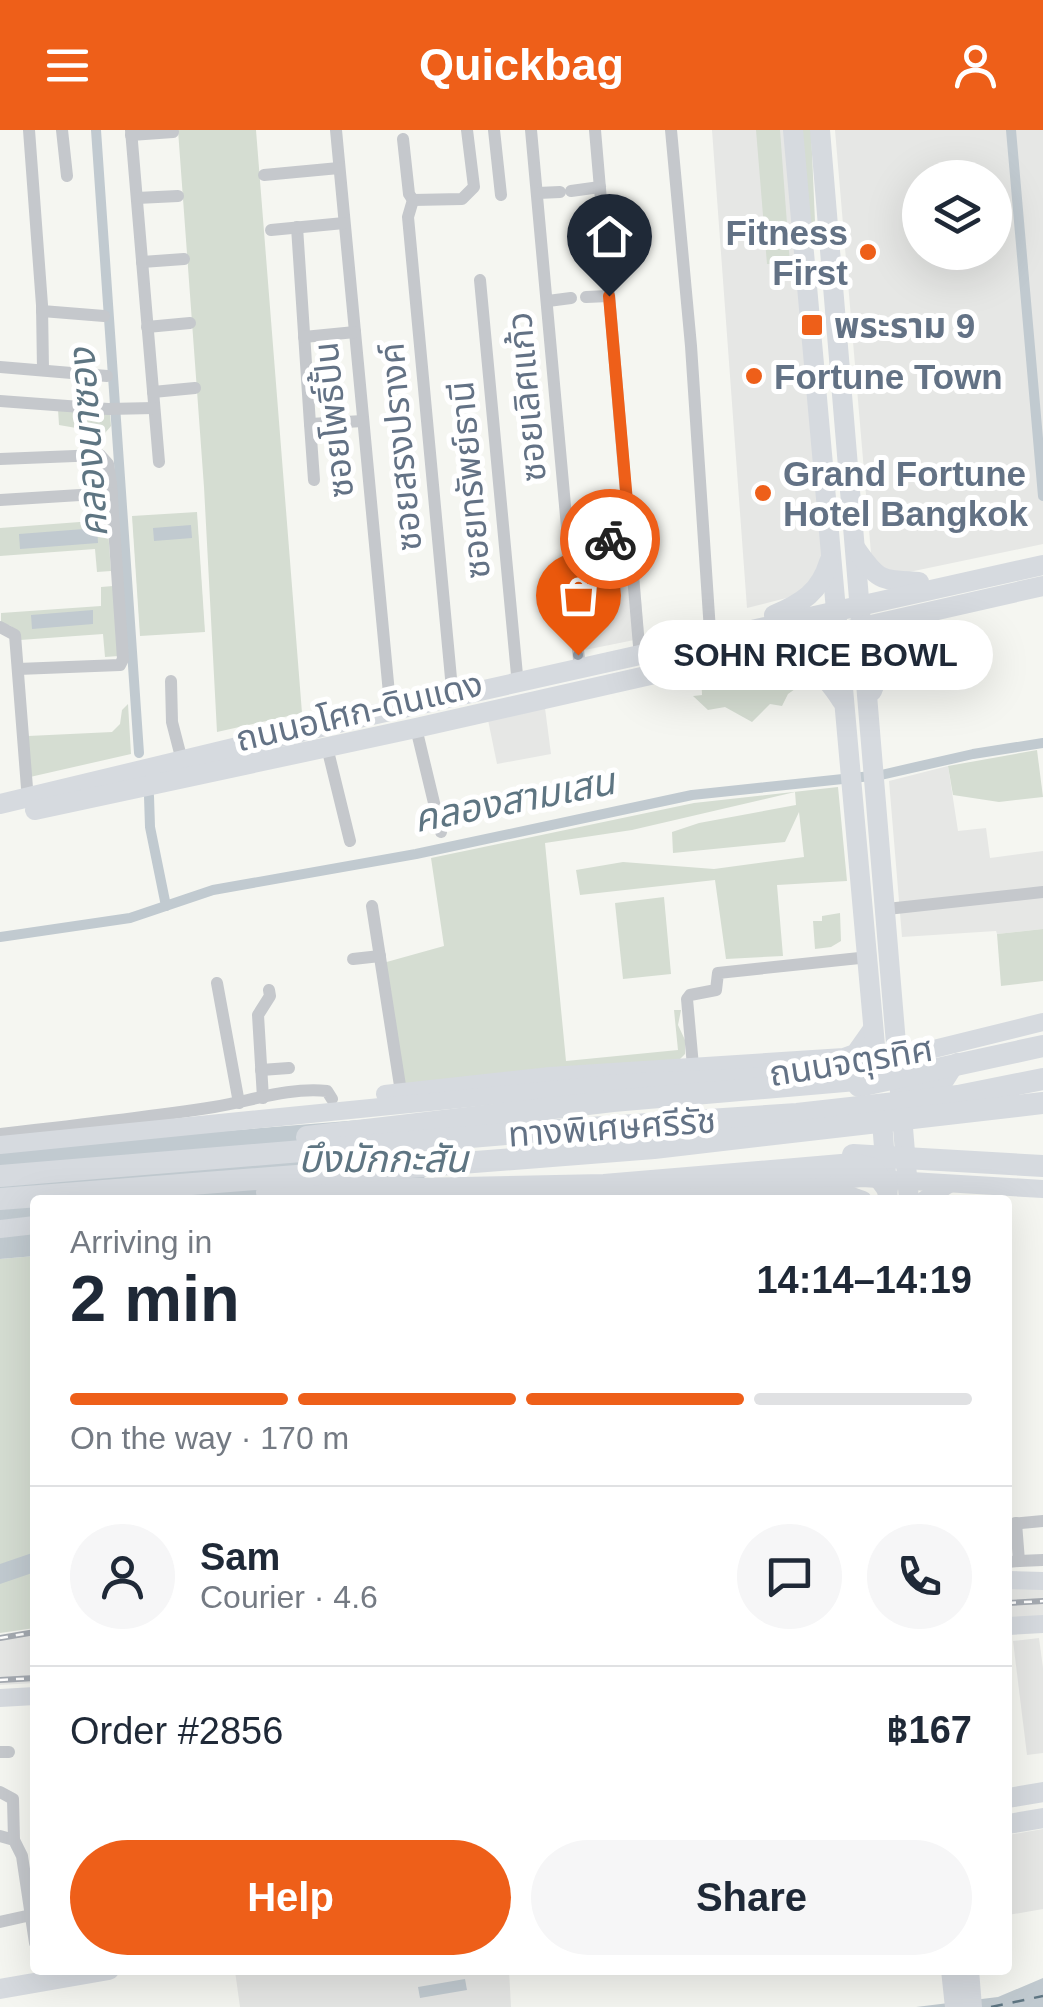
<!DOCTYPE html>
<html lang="en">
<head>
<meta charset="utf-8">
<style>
  :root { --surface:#fff; --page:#f6f6f7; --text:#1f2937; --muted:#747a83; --line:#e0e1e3; --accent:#ee5f19 }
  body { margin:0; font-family:Helvetica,"Noto Sans Thai",sans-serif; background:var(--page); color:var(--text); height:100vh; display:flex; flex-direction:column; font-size:38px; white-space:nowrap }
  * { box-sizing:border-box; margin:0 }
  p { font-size:32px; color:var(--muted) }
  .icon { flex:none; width:55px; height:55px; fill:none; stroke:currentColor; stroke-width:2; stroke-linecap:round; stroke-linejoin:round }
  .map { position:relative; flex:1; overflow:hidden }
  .drawer { position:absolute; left:30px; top:1065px; width:982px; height:780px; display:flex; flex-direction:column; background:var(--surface); border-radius:10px; box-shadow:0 10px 40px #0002 }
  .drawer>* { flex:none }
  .fabs { position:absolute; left:902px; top:30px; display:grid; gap:20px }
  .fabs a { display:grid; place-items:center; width:110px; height:110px; border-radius:50%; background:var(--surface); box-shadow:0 10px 40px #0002; font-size:50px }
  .pin { position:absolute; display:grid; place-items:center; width:85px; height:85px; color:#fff; margin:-102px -42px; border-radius:50% 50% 50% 0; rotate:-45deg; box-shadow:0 0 10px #0007 }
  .pin .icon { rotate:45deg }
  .courier { position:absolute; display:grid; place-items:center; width:100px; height:100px; margin:-50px; border:8px solid #ee5f19; border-radius:50%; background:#fff; color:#222; box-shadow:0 2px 12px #0007 }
  .bubble { position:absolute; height:70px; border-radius:35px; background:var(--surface); box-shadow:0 10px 40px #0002; font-size:32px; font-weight:600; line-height:70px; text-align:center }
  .headline em { font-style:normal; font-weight:600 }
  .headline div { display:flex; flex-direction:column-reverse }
  .headline { display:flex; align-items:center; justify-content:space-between; height:170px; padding:0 40px }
  h1 { font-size:65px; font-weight:600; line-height:75px }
  .bar { display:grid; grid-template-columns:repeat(4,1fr); gap:15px 10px; align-content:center; height:120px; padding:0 40px }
  .bar i { height:12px; border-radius:8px; background:var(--line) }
  .bar .current { background:var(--accent) }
  .bar p { grid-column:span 4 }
  .line { display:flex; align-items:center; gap:25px; padding:0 40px; border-top:2px solid var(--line) }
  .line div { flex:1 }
  .round { display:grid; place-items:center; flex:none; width:105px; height:105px; border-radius:52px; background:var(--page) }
  .action { display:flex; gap:20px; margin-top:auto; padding:20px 40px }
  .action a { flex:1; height:115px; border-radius:60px; background:var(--accent); color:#fff; font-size:40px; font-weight:600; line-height:115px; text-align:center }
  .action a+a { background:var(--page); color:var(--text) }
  header { display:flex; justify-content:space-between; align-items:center; height:130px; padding:0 40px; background:var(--accent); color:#fff; font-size:45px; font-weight:600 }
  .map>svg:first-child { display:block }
</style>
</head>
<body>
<header><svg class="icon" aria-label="menu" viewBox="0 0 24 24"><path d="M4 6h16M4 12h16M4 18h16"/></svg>Quickbag<svg class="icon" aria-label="person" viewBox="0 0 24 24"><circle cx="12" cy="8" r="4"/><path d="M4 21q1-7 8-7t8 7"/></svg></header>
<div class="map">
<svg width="1043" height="1877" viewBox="0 0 1043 1877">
  <rect width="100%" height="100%" fill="#f5f6f1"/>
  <g fill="#e6e7e5" fill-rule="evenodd">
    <path d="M712,0H793L824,436L806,463L747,478Z"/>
    <path d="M835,0H1043V414L890,446L872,435ZM920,48H995V122H920Z"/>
    <path d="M636,403L644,508L575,522L563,413Z"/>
    <path d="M748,534L750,554L714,558L712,540Z"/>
    <path d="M545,578L551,624L497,634L488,590Z"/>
    <path d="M948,636L958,701L986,698L990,728L1043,721V799L997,804L996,801L902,807L889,651Z"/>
    <path d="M1043,1445V1488L1008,1491V1446Z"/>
    <path d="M35,1502V1553L0,1555V1507Z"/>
    <path d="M1039,1508L1043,1538V1623L1027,1625L1013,1511Z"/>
    <path d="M1043,1699V1779L1008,1785V1705Z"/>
    <path d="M243,1840H509L511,1877H240L235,1841Z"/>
  </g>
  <g fill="#d5ddd2">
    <path d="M178,0H256L302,583L217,602L204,357Z"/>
    <path d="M756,0H780L790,134H767Z"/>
    <path d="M801,0H811L815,92L810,93Z"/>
    <path d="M58,279L110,284L111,296L105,303L59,295Z"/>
    <path d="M106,372L111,441L97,442L95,419L0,426V398L93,391V373Z"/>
    <path d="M197,382L205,502L140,506L132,386Z"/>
    <path d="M113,456L119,526L105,527L103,504L20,510L11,496L1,493V483L101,476V457Z"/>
    <path d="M762,532H787L812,547L788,564L782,576L770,574L752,592L725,577L708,580L693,566L702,565L701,542L712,540L714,558L750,554L748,534Z"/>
    <path d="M128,574L131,624L30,647L28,606L112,602L120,594L122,580Z"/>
    <path d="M1037,620L1043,667L999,672L953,665L948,636Z"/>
    <path d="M838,657L847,751L777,755L783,826L726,829L715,750L580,765L576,740L623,732L714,739L804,727L799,682L785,712L673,723L672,702L699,693L796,675L795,662L632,700L545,713L566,931L678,920L674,880H681L678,895L685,910V924L679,930L405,955L383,833L444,816L431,728L694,673Z"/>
    <path d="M664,767L671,844L623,849L615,773Z"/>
    <path d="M840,783L841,811L831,817L815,819L813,791H822V786Z"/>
    <path d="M1043,799V851L1001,856L997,804Z"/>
    <path d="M35,1126V1498L0,1503V1129Z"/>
  </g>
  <g fill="#c1cad0">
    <path d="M191,395L192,408L154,411L153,398Z"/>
    <path d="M97,398L98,413L20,419L19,404Z"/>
    <path d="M93,480V494L32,499L31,485Z"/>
    <path d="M423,985L425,1070H35V1126L0,1129V1019Z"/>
    <path d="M35,1422V1442L0,1454V1434Z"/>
    <path d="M1043,1848V1877H916L998,1867Z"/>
    <path d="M465,1849L467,1860L420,1868L418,1857Z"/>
  </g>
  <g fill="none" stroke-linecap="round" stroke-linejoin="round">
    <g stroke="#c1cad0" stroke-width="10">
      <path d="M96,0L139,623"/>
      <path d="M1011,0L1043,366"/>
      <path d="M149,666L150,697L166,776"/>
      <path d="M0,807L130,788L213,760L416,724L692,665L881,645L973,624L1043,613"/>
    </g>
    <path stroke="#5e7582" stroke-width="2.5" stroke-dasharray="12 10" stroke-linecap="butt" d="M991,1877L1043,1866"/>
    <g stroke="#c5c8cc" stroke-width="12">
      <path d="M29,0L42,175L43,240"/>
      <path d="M62,0L67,46"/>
      <path d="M131,0L159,332"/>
      <path d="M336,0L390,574"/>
      <path d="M494,0L501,65"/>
      <path d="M531,0L579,530"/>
      <path d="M595,0L639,516"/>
      <path d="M671,0L691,216L710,501"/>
      <path d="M131,5L173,2"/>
      <path d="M403,9L409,64L413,70L462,69L474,57L467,0"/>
      <path d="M264,45L339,38"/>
      <path d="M571,61L600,57"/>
      <path d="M538,63L560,62"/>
      <path d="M137,68L178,66"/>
      <path d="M413,70L408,87L452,559"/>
      <path d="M297,97L310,294"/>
      <path d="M271,100L344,93"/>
      <path d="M142,132L184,129"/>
      <path d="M480,150L517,545"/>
      <path d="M586,167L609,166"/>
      <path d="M548,171L571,168"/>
      <path d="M42,181L104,186"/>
      <path d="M147,197L190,193"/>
      <path d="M304,207L355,202"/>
      <path d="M0,237L107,246"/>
      <path d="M153,262L195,258"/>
      <path d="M0,271L108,279L154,278"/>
      <path d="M0,329L100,325L108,334L111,353L123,529L120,535L18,539"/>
      <path d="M314,350L310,294L363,291"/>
      <path d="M0,370L112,363"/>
      <path d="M568,414L630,406"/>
      <path d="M0,497L15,505L27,658"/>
      <path d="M171,551L172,592L180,623"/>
      <path d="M416,598L441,702"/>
      <path d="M327,617L350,711"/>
      <path d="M372,776L401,962"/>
      <path d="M887,779L1043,762"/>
      <path d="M353,829L380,826"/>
      <path d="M217,853L239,973"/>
      <path d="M693,936L687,869L690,865L716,860L718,843L869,827"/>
      <path d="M261,940L289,938"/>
      <path d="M263,968L258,885L270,866L269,860"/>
      <path d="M0,1004C72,996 143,988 214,977C251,971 289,957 327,961L332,969"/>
      <path d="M1010,1394L1043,1391"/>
      <path d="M1019,1431L1043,1430"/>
      <path d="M1008,1432L1019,1431L1016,1393"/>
      <path d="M0,1622H9"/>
      <path d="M0,1662L13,1669L14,1710"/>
      <path d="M0,1706L14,1710L22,1726L35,1813"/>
      <path d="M0,1792L31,1785"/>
    </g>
    <g stroke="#d6dadf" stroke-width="18">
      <path d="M899,941L909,956L922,958L943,954L957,932"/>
      <path d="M385,964L550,946L844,927L855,923L874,896"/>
      <path d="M0,1015L620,953L769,946L877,933L1043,892"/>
      <path d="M535,1070L691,1064L862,1048L1043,1059"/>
      <path d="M781,1070L846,1064L863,1070"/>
      <path d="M924,1070L949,1054"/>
      <path d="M0,1099L35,1095"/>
      <path d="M1008,1450L1043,1451"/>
      <path d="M1008,1496L1043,1494"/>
      <path d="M0,1568L35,1566"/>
    </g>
    <g stroke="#d6dadf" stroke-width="20">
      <path d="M793,0L878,949"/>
      <path d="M820,0L909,1070"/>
      <path d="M856,419C878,451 880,450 919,452"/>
      <path d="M774,485C802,473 820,462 829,432"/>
      <path d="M766,522C807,531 819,535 842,571"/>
      <path d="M872,561C887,522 889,508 928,489"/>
      <path d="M0,674L363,587L1043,435"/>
      <path d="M35,680L416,598L1043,456"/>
      <path d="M881,978L888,1070"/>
      <path d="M1008,1668L1043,1662"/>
      <path d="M1008,1694L1043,1688"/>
      <path d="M951,1840L955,1877"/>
      <path d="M969,1840L972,1877"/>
      <path d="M0,1859L109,1840"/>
    </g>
    <g stroke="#d6dadf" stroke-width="22">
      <path d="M859,956L1043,916"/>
      <path d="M307,1007L613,971L856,950L868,946L877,937"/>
      <path d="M853,1025L1043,1036"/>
      <path d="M0,1046L530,1002L797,984L958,966L1043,949"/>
      <path d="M267,1062L604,1055L853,1034L873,1039L887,1058"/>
      <path d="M0,1069L654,1018L1043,973"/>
    </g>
    <g stroke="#a5aab1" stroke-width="6">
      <g id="rail">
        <path d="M1008,1473L1043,1471"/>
        <path d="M0,1508L35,1502"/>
        <path d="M0,1550L35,1548"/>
      </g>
    </g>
    <use href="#rail" stroke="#fff" stroke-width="2.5" stroke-dasharray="8" stroke-linecap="butt"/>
  </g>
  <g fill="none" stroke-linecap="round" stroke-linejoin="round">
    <path stroke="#96a0ab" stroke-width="10" stroke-dasharray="0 18" d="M578,525L568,414L610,409"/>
    <path stroke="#ee5f19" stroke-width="12" d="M609,166L630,406L610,409"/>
  </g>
  <g fill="#ee5f19" stroke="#fff" stroke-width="4">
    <circle cx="868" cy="122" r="10"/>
    <rect x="800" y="183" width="24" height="24" rx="5"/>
    <circle cx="754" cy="246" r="10"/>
    <circle cx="763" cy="363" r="10"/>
  </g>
  <g text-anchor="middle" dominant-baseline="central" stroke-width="10" stroke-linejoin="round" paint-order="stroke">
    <g font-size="35" font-weight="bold" fill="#637285" stroke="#fff" text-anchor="start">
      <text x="848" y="102" text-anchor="end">Fitness<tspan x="848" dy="40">First</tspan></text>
      <text x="834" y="195">พระราม 9</text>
      <text x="774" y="246">Fortune Town</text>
      <text x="783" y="343">Grand Fortune<tspan x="783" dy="40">Hotel Bangkok</tspan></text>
    </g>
    <g font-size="35" fill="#637285" stroke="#fff">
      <text transform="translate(526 267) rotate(-95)">ซอยเลิศแก้ว</text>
      <text transform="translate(333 290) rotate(-96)">ซอยโพธิ์ปั้น</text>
      <text transform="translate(400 317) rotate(-95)">ซอยสรงปรางค์</text>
      <text transform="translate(469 350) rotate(-95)">ซอยทรัพย์ธานี</text>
      <text transform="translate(359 581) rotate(-13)">ถนนอโศก-ดินแดง</text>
      <text transform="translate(851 931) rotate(-9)">ถนนจตุรทิศ</text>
      <text transform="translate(612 997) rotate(-4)">ทางพิเศษศรีรัช</text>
    </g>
    <g font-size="38" font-style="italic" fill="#5e7582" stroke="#fff">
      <text transform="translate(88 313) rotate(-94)">คลองนาซอง</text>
      <text transform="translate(514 670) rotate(-11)">คลองสามเสน</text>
      <text x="383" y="1029">บึงมักกะสัน</text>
    </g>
  </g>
</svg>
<div class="fabs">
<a><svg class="icon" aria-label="layers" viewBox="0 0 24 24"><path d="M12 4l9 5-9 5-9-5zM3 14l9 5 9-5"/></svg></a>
</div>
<div class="pin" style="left:578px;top:525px;background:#ea580c"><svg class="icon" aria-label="bag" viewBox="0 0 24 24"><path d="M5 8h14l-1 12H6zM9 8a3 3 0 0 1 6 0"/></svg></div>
<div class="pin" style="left:609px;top:166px;background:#1f2937"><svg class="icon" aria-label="home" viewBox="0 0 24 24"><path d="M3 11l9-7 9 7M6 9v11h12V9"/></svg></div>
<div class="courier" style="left:610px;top:409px"><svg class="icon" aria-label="bike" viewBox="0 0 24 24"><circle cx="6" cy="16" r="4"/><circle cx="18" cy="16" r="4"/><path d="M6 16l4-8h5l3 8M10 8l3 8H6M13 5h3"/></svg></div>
<div class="bubble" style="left:638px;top:490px;width:355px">SOHN RICE BOWL</div>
<section class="drawer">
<div class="headline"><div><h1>2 min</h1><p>Arriving in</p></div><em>14:14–14:19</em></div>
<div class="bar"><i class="current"></i><i class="current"></i><i class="current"></i><i></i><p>On the way · 170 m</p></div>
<div class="line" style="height:180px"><a class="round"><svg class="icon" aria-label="person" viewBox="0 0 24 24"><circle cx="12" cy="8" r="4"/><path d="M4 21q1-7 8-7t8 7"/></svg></a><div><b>Sam</b><p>Courier · 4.6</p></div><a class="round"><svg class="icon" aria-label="chat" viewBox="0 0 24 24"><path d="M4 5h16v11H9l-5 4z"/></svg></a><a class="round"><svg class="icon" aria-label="phone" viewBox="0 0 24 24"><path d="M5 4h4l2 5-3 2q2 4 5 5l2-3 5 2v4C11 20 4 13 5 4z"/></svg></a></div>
<div class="line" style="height:130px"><div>Order #2856</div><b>฿167</b></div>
<div class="action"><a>Help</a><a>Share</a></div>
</section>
</div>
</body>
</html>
